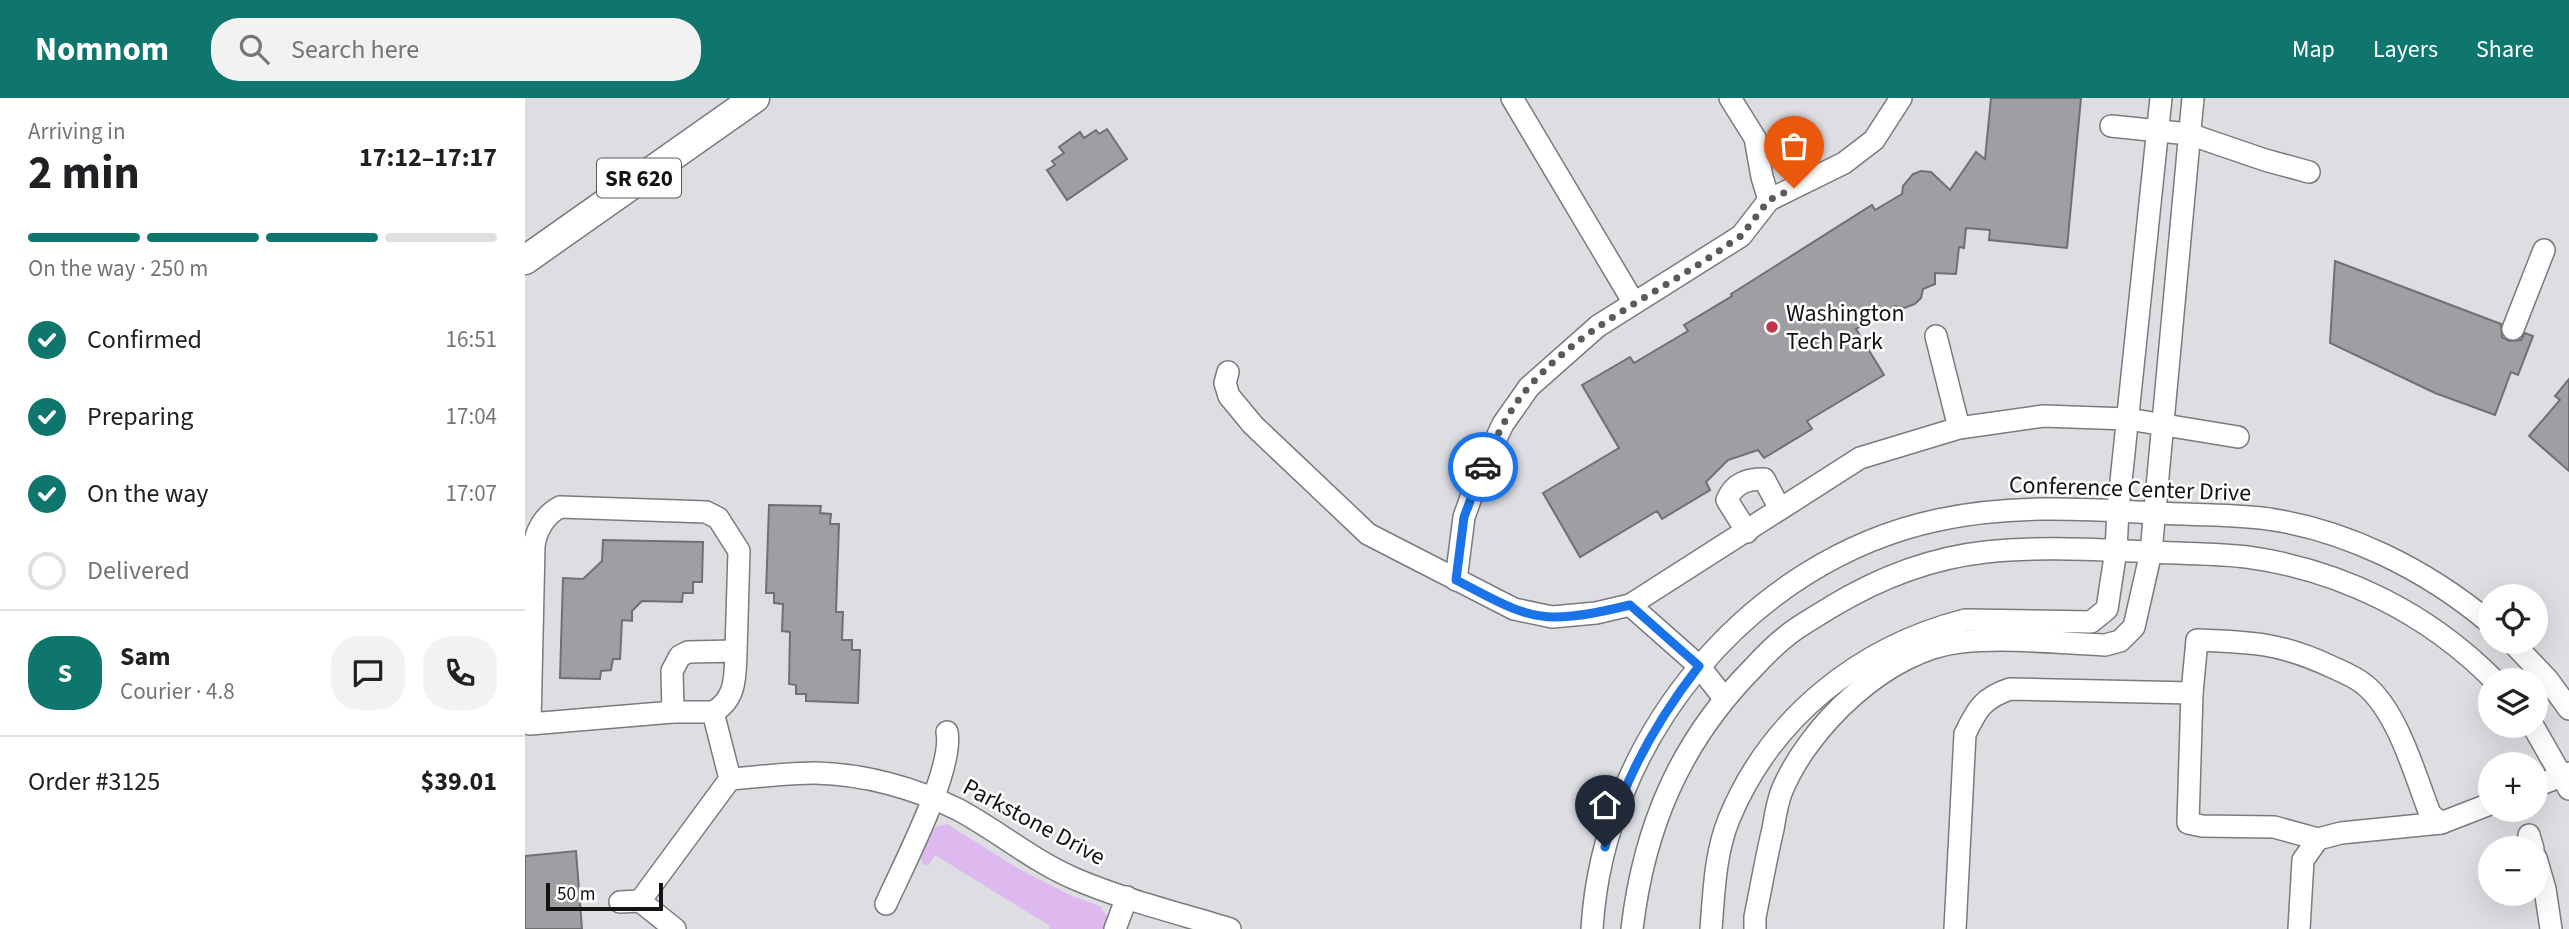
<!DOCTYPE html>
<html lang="en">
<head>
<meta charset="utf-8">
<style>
  :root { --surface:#fff; --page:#f2f2f2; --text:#202124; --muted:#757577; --line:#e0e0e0; --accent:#0f766e }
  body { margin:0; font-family:"Source Sans 3",sans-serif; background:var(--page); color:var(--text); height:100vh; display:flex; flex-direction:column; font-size:26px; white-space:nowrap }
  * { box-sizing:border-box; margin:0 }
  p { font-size:23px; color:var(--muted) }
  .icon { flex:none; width:38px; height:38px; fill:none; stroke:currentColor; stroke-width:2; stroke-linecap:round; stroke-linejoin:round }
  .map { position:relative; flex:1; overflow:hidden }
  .side { display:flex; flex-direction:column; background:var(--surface); width:525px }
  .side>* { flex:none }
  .buttons { position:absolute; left:1953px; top:486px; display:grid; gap:14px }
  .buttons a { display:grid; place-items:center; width:70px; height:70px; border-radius:50%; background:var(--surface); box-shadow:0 7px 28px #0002; font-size:35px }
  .scale { position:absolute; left:21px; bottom:18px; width:117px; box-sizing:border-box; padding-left:7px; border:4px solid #131314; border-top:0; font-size:19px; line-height:24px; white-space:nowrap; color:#131314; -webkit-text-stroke:5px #fff; paint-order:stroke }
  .pin { position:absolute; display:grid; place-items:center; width:60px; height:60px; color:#fff; margin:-72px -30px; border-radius:50% 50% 50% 0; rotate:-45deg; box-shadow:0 0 7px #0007 }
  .pin .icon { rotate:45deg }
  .courier { position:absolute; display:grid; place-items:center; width:70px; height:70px; margin:-35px; border:5px solid #1a73e8; border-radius:50%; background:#fff; color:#222; box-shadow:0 2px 9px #0007 }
  .headline em { font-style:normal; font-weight:700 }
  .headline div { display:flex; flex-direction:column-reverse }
  .headline { display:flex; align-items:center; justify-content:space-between; height:119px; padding:0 28px }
  h1 { font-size:46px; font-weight:700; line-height:52px }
  .bar { display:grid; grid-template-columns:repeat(4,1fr); gap:10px 7px; align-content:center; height:84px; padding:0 28px }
  .bar i { height:9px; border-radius:5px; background:var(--line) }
  .bar .selected { background:var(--accent) }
  .bar p { grid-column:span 4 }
  .line { display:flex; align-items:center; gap:18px; padding:0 28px; border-top:2px solid var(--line) }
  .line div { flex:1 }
  .round { display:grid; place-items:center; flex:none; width:74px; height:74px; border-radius:28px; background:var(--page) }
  ol { padding:0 28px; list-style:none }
  li { display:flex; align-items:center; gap:21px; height:77px }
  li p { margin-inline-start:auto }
  li .icon { padding:7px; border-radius:50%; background:var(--accent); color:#fff; stroke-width:4 }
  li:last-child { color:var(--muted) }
  li i { width:38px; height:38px; border:4px solid var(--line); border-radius:50% }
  header { display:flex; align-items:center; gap:42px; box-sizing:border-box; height:98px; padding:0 35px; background:var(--accent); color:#fff }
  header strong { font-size:33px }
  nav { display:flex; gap:38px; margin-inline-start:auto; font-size:24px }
  .search { width:490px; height:63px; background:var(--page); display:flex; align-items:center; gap:18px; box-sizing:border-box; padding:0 24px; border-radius:28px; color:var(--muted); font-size:26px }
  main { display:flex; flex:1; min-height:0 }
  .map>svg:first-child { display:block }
</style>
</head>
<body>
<header>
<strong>Nomnom</strong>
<div class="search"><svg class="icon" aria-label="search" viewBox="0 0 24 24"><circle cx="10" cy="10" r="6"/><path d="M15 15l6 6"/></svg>Search here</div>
<nav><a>Map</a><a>Layers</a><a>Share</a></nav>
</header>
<main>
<section class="side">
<div class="headline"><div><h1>2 min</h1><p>Arriving in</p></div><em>17:12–17:17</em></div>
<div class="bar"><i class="selected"></i><i class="selected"></i><i class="selected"></i><i></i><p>On the way · 250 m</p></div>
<ol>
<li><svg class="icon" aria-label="check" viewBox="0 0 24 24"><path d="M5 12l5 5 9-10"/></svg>Confirmed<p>16:51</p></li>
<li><svg class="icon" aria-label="check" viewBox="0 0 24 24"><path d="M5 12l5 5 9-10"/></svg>Preparing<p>17:04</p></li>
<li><svg class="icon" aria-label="check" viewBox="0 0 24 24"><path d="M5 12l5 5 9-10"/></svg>On the way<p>17:07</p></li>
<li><i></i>Delivered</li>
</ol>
<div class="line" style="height:126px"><b class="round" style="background:var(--accent);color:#fff">S</b><div><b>Sam</b><p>Courier · 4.8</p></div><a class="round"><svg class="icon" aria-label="chat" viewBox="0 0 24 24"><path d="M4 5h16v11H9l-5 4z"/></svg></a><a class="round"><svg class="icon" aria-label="phone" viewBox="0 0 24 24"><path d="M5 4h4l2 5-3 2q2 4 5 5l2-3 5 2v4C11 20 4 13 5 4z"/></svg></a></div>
<div class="line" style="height:91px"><div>Order #3125</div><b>$39.01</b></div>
</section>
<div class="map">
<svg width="2044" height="831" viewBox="0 0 2044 831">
  <rect width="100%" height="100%" fill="#dddee2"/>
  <path fill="#deb9f0" d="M422,726L496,772L547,798L575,808L583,820V831H524L525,828L410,757L403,768L399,767L394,758C400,742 403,729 422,726Z"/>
  <g fill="#9f9ea2" stroke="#707073" stroke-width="2">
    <path d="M1466,0H1556L1542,150L1464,142L1465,132L1441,130L1439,150L1434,149L1431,176L1410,175V186L1398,191L1396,200L1390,206L1379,210L1370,208L1331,231L1359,277L1282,323L1287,331L1239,360L1233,352L1203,362L1181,384L1185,392L1137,421L1132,413L1055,459L1018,395L1094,350L1057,287L1105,259L1109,265L1163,233L1159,227L1207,198L1206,196L1347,107L1350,112L1377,96L1378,88L1388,76L1396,73L1406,74L1425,92L1451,54L1460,61Z"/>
    <path d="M582,31L602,61L542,102L522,72L530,67L527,63L539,55L534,49L555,34L559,40L571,32L574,36Z"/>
    <path d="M1810,163L1976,226L1977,239L1984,243L1996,242L2000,235L2008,238L1993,277L1986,274L1970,317L1910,295L1805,245Z"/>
    <path d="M2044,281V373L2004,338L2035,302L2030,298Z"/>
    <path d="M244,407L296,408L295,415L306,416L305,426H314L311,514H318L317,542H327V552H335L333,605L281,603V596H271V587L264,586L265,534L257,533L258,506L249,505V495H241Z"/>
    <path d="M78,442L178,444L177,484H168V495H158L157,504L117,503L107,513V523L97,522L95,561H88L86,572L76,573L75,581L35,580L38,480L58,481L77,463Z"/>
    <path d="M51,753L57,831H0V758Z"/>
  </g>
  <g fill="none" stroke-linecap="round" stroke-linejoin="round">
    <g stroke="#7a7b7e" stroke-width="24">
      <g id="minor">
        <path d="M987,0L1109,205"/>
        <path d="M1205,0L1230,40L1237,79L1244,102"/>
        <path d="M1586,28L1664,36L1740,62L1784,74"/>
        <path d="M1988,231L2019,152"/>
        <path d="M1411,238L1434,330L1518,318L1603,321L1713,339"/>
        <path d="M703,274L700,285L704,298L728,327L843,436L989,511L1027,519L1071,515L1105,507L1335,360L1434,330"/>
        <path d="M1222,434L1202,402C1209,385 1222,381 1239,381L1255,411"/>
        <path d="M931,482L939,419L954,377L978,326L1004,289L1073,228L1216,138L1244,102L1319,65L1349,42L1376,0"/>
        <path d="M1105,507L1174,568L1199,600"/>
        <path d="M1987,544L2023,582L2044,611"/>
        <path d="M1667,595L1663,725L1677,728L1749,729L1793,741"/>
        <path d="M148,614L5,626L9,448C11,432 20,417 35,409L181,414L193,420L214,453L211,553"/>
        <path d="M188,614C212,601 210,577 211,553L163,554L155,558L147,573L148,614H188L205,681"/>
        <path d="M2008,628L2044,691"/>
        <path d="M205,681C233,679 262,675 290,675C339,676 390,690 434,712C473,733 507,762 548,780C599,802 653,815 705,831"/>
        <path d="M2011,688L2044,675"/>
        <path d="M2004,737L2008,751"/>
        <path d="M2011,760L2020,791L2026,831"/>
        <path d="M115,803L150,831"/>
        <path d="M95,804L115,803L205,681"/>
        <path d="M361,806C378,768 429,671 422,634"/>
        <path d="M590,831L602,799"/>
        <path d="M1067,831C1078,640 1225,462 1413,422C1486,406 1559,411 1632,415C1667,417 1702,416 1736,420C1819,430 1902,472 1965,525"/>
        <path d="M1107,831C1119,729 1155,644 1228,570C1239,558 1251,546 1264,536C1277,526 1292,518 1306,509C1354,480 1405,460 1461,454C1517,448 1572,452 1628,454C1659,456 1691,455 1722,459C1816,472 1903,515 1970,583"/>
        <path d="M1186,831C1189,794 1190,755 1204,721C1246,619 1335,549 1440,522L1566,524L1582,511L1591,452L1593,412L1636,0"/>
        <path d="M1230,831V819C1236,790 1241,760 1248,731C1250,719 1252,706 1256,695C1282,629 1363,551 1436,544C1483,539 1533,545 1580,547L1595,543L1609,529L1626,454L1668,0"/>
        <path d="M1430,831L1440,636C1452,611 1458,600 1485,591L1667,595L1672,542C1727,544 1756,545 1807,569C1818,574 1831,579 1840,587C1873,614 1890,677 1905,716L1916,725L1965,706"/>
        <path d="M1774,831L1778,762L1793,741L1816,735L1916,725"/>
      </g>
    </g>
    <g stroke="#7a7b7e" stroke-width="31">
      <path id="major" d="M0,162L230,0"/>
    </g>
    <use href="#minor" stroke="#fff" stroke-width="21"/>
    <use href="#major" stroke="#fff" stroke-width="28"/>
  </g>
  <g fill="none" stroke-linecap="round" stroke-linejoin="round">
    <path stroke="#5a5a5c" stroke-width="7" stroke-dasharray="0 12.6" d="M958,369C970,341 983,313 1003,290C1058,226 1137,194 1204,146L1216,138L1244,102L1269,90"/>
    <path stroke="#1a73e8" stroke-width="9" d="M958,369L939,419L931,482C961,497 994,519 1029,519C1054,519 1080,513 1105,507L1174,568C1132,622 1098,682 1080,749"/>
  </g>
  <circle fill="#c43446" stroke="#fff" stroke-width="2.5" cx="1247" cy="229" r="7"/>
  <g text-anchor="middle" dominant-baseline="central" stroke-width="5" stroke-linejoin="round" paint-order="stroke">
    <rect fill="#fff" stroke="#5a5a5a" stroke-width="2" x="72" y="60.5" width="84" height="39" rx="5"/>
    <g font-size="23" font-weight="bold" fill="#131314">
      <text x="114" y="80">SR 620</text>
    </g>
    <g font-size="24" fill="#131314" stroke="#fff" text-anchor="start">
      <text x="1261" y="215">Washington<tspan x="1261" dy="28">Tech Park</tspan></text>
    </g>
    <g font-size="24" fill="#131314" stroke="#fff">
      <text transform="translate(1605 391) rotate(2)">Conference Center Drive</text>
      <text transform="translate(509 724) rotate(28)">Parkstone Drive</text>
    </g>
  </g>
</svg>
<div class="buttons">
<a><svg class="icon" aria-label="locate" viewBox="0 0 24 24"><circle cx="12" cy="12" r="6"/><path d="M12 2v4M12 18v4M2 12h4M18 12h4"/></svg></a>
<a><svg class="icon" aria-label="layers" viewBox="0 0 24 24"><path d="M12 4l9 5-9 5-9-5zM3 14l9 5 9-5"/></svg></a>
<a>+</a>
<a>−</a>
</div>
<div class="scale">50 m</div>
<div class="pin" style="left:1269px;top:90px;background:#ea580c"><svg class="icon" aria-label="bag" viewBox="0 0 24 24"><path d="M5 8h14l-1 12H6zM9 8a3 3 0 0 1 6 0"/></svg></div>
<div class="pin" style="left:1080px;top:749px;background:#1f2937"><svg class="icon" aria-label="home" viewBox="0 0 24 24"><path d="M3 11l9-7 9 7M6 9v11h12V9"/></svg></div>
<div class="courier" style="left:958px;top:369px"><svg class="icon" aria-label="car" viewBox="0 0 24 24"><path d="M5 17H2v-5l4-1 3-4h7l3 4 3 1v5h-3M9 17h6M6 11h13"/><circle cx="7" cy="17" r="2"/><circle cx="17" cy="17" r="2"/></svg></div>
</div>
</main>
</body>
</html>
